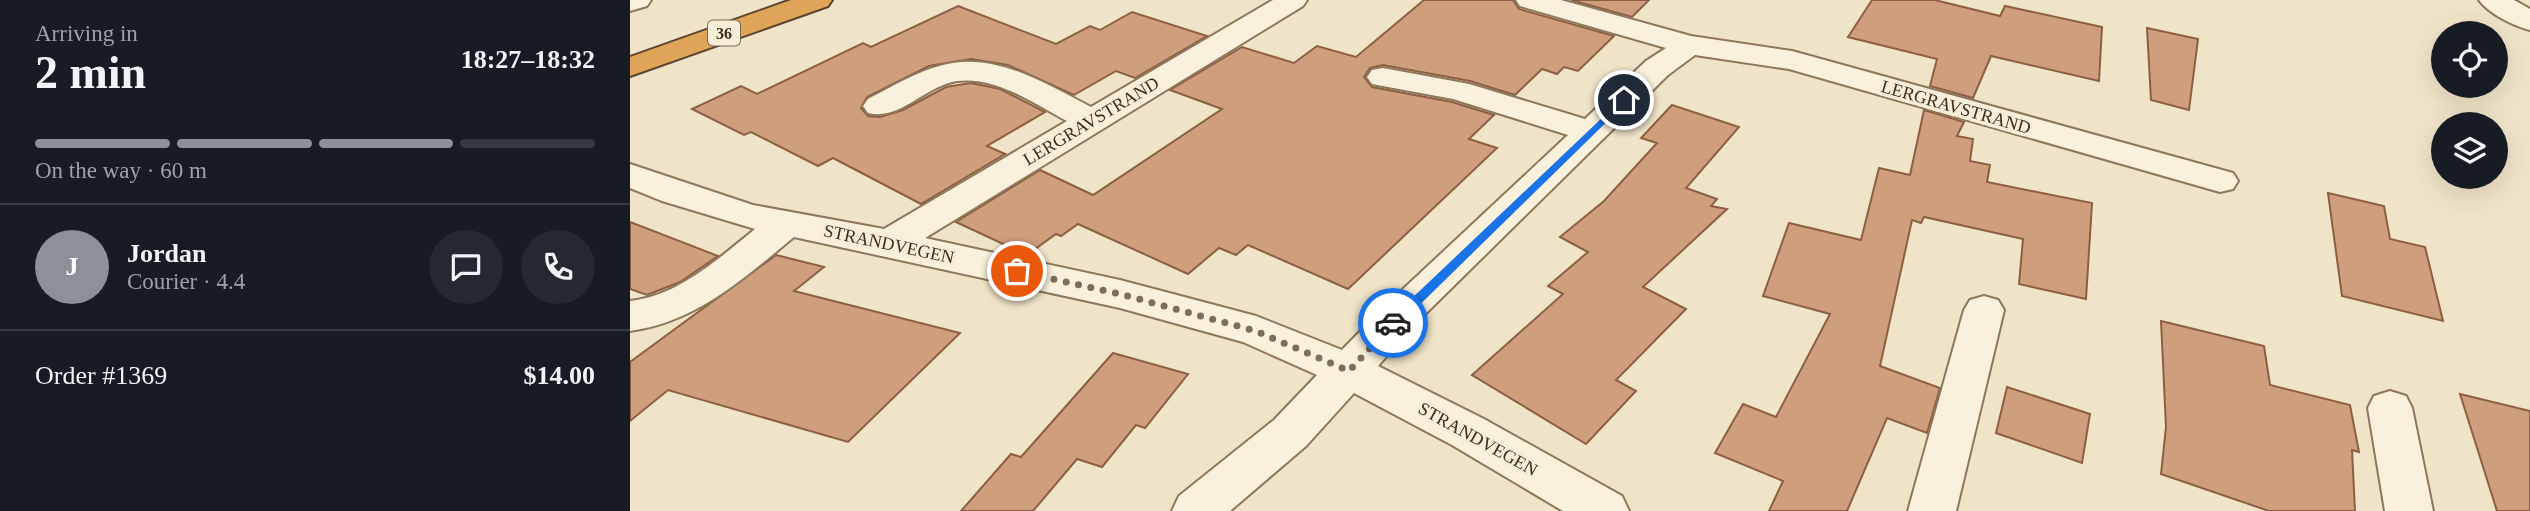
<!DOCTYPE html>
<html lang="en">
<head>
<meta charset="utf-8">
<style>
  :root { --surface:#171b24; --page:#242831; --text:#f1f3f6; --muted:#9ea1a6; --line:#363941; --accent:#8c9099 }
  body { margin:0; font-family:"Times New Roman",serif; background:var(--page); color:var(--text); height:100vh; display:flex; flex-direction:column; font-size:26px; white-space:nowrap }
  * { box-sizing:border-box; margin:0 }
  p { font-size:23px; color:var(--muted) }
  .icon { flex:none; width:38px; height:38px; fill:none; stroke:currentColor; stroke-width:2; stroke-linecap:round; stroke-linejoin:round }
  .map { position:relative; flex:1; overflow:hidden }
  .panel { display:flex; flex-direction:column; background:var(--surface); width:630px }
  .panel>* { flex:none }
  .controls { position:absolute; left:1801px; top:21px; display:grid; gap:14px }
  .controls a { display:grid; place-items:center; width:77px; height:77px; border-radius:50%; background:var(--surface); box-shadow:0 7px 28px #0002; font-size:35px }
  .pin { position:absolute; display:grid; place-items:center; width:60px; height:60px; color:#fff; margin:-30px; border:4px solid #fff; border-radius:50%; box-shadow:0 2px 7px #0007 }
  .courier { position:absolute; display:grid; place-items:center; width:70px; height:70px; margin:-35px; border:5px solid #1a73e8; border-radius:50%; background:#fff; color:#222; box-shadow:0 2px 9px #0007 }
  .headline em { font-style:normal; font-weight:700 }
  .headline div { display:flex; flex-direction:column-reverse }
  .headline { display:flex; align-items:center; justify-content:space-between; height:119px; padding:0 35px }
  h1 { font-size:46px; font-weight:700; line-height:52px }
  .bar { display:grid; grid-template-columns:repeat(4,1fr); gap:10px 7px; align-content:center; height:84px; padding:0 35px }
  .bar i { height:9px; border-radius:5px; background:var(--line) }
  .bar .on { background:var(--accent) }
  .bar p { grid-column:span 4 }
  .line { display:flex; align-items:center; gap:18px; padding:0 35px; border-top:2px solid var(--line) }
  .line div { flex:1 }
  .round { display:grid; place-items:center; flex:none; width:74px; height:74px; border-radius:37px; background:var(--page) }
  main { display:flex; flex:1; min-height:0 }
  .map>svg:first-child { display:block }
</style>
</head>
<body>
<main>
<section class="panel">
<div class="headline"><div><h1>2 min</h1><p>Arriving in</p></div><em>18:27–18:32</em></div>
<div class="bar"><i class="on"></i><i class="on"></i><i class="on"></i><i></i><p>On the way · 60 m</p></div>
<div class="line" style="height:126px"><b class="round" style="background:var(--accent);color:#fff">J</b><div><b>Jordan</b><p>Courier · 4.4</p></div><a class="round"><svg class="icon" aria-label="chat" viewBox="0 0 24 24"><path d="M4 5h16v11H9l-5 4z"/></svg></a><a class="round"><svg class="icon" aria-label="phone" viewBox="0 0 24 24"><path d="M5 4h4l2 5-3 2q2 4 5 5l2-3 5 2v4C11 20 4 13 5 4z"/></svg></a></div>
<div class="line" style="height:91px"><div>Order #1369</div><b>$14.00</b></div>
</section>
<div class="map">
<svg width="1900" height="511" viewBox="0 0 1900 511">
  <rect width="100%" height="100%" fill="#f0e4c8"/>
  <g fill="#cf9f7d" stroke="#8d5f41" stroke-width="2">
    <path d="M794,0H883L889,9L984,36L948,71L934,67L927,74L912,69L885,95L840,81L753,65L740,68L734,77L742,87L822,102L864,115L839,139L867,148L718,289L618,245L606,255L589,248L558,274L448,224L431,236L426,234L397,255L326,222L410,170L463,195L592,109L540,90L612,47L664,63L687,46L726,57Z"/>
    <path d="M941,0H1019L1002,17Z"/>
    <path d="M1242,0H1305L1370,16L1375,6L1472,27L1469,81L1361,56L1343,98L1300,86L1307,59L1218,37Z"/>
    <path d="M328,6L426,44L460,26L470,30L502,12L577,36L505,78L486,71L444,95L378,65L341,59L299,66L237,97L231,108L238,116L250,117L273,110L316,87L341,83L370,89L415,112L357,146L375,154L291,204L203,158L188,166L121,132L114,135L62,109L111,86L127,94L233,43L241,47Z"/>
    <path d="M1517,28L1568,39L1559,110L1521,100Z"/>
    <path d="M1042,105L1109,127L1056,188L1087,199L1081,206L1097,209L1013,287L1056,309L986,380L1006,391L956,444L842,375L933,294L918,286L958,252L930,237L974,201L1027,143L1011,138Z"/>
    <path d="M1294,110L1334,122L1327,136L1343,139L1340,161L1360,165L1357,182L1462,203L1456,299L1389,284L1393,239L1294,217L1291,223L1282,220L1250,366L1310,388L1297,433L1257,418L1217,511H1139L1153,481L1085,453L1113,404L1146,417L1200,314L1133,296L1159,223L1231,240L1249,168L1280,175Z"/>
    <path d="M1698,193L1754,206L1760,239L1795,247L1813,321L1712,296Z"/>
    <path d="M0,222L88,256L50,282L17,295L0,289Z"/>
    <path d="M146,255L194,267L164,291L330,333L218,442L38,390L0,421V362Z"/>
    <path d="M1531,321L1634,346L1640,385L1720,405L1729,452L1722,450L1725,511H1639L1531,474L1536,427Z"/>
    <path d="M483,353L558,374L515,428L506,425L472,467L447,459L403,511H331L381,454L391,457Z"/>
    <path d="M1377,387L1460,414L1452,463L1366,433Z"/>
    <path d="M1830,394L1900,411V511H1867Z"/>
  </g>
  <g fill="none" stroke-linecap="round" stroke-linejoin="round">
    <g stroke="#8d765c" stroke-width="4">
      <g id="minor">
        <path d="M0,0H21L17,6L0,11Z"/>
        <path d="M643,0H677L673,6L295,238L490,280L626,316L712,350L755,306L938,135L823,99L742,84L737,77L742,70L753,68L839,84L955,119L1016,61L1036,48L890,6L886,0H931L1061,36L1162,51L1603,173L1608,181L1603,189L1590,192L1159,69L1065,55L1038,75L783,326L748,366L854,419L992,496L999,511H933L822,445L724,393L676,446L600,511H542L549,496L644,420L687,375L613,342L490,308L164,237C114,278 67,322 0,331V301C48,296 88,259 125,229L32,201L0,188V164L123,205L254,229L437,121C405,104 366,76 327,81C295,86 270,121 238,113L233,106L238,99C265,85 292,68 323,63C371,55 420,86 461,107Z"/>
        <path d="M1849,0H1884L1900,9V30C1884,26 1859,14 1849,0Z"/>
        <path d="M1354,296L1368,300L1374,310L1326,511H1278L1334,310L1340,300Z"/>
        <path d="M1760,391L1776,396L1782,408L1803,511H1755L1738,408L1744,396Z"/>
      </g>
    </g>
    <g stroke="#5b4430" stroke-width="4">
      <path id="highway" d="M161,0H202L198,6L0,76V57Z"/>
    </g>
    <use href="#minor" fill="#faf1dc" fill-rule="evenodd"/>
    <use href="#highway" fill="#e0a458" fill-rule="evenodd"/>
  </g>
  <path fill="#1a73e8" d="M994,97L997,98V102L767,327H759V320Z"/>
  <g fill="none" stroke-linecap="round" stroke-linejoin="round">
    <path stroke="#7c6e5b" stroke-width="7" stroke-dasharray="0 12.6" d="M387,271L490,294L626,331L719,371L763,323"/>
  </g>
  <g text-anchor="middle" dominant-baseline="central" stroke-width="7" stroke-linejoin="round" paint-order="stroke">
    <rect fill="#f7eed8" stroke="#756857" stroke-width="2" x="78" y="20.5" width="32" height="25" rx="5"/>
    <g font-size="16" font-weight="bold" fill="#3d2e20">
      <text x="94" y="33">36</text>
    </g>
    <g font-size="18" fill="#3d2e20" stroke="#f7eed8">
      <text transform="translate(1326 107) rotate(16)">LERGRAVSTRAND</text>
      <text transform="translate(461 121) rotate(-31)">LERGRAVSTRAND</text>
      <text transform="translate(259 244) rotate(12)">STRANDVEGEN</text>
      <text transform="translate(848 439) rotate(29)">STRANDVEGEN</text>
    </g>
  </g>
</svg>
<div class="controls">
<a><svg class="icon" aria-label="locate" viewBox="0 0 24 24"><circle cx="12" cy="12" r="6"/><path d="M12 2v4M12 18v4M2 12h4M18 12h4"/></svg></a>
<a><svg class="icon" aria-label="layers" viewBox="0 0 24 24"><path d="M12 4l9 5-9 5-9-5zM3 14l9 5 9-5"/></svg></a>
</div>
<div class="pin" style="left:387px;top:271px;background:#ea580c"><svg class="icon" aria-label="bag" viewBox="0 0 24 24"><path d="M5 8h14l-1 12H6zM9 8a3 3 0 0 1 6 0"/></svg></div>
<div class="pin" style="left:994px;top:100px;background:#1f2937"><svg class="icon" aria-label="home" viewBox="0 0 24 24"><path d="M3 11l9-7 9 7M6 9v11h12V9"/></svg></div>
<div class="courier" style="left:763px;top:323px"><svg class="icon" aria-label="car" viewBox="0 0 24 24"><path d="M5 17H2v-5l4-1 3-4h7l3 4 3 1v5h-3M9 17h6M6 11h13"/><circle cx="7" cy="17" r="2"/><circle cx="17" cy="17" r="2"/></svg></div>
</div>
</main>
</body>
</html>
